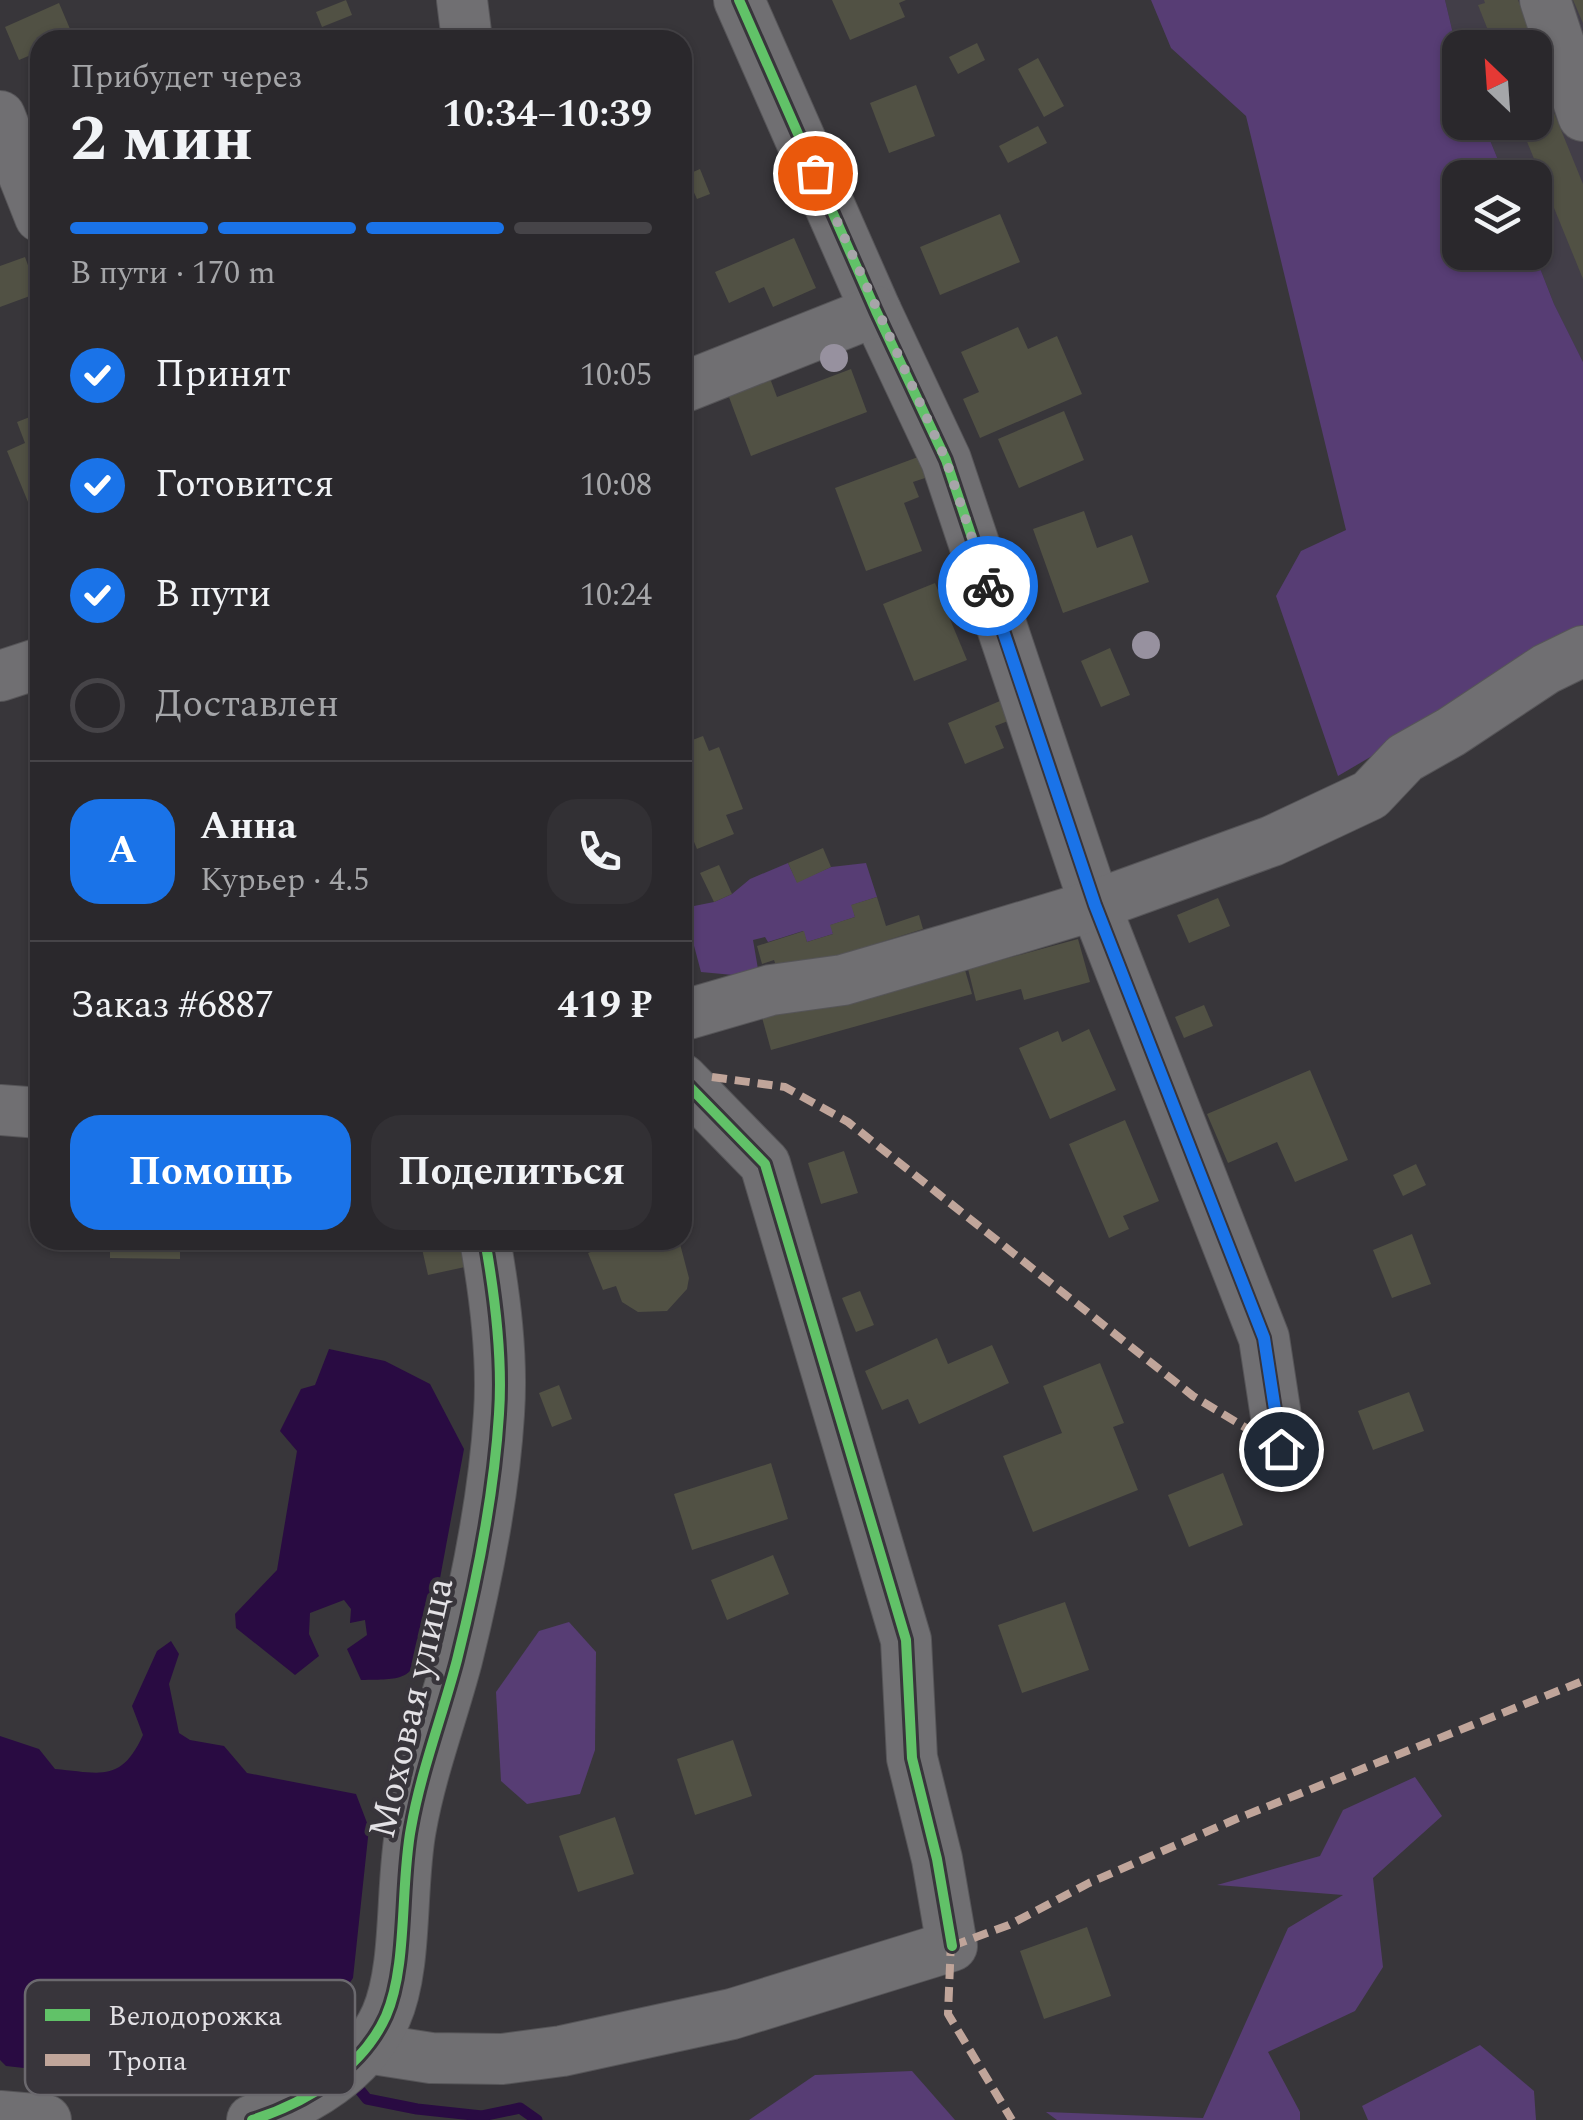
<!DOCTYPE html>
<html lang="ru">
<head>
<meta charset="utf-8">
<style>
  :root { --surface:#2a282c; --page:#323034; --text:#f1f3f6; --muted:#a5a6a9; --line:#464448; --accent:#1a73e8 }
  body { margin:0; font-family:Spectral,serif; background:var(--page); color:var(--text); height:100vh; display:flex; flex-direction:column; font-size:38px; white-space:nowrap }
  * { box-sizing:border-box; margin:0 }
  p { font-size:32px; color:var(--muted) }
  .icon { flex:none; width:55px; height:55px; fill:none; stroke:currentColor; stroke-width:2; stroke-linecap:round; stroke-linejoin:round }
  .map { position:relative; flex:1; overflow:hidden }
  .panel { position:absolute; left:30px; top:30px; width:662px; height:1220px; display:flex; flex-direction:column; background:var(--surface); border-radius:30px; box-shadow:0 2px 8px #0004,0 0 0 2px var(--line) }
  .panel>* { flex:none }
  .needle { width:65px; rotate:335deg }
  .buttons { position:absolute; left:1442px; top:30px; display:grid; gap:20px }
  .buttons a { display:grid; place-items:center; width:110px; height:110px; border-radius:20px; background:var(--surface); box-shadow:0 2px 8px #0004,0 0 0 2px var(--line); font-size:50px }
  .pin { position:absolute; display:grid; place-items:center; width:85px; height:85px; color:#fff; margin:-42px; border:5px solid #fff; border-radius:50%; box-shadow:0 2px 10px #0007 }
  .courier { position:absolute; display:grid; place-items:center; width:100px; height:100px; margin:-50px; border:8px solid #1a73e8; border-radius:50%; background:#fff; color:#222; box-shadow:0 2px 12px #0007 }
  .head em { font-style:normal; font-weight:700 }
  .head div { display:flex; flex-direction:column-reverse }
  .head { display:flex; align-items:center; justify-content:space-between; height:170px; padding:0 40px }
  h1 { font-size:65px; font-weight:700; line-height:75px }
  .bar { display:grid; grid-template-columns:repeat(4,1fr); gap:15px 10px; align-content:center; height:120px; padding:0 40px }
  .bar i { height:12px; border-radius:8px; background:var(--line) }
  .bar .on { background:var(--accent) }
  .bar p { grid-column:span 4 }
  .line { display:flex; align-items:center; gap:25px; padding:0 40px; border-top:2px solid var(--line) }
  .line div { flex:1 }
  .round { display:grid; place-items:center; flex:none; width:105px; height:105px; border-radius:30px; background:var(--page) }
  ol { padding:0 40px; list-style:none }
  li { display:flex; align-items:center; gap:30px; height:110px }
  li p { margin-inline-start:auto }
  li .icon { padding:10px; border-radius:50%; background:var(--accent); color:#fff; stroke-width:4 }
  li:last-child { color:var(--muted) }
  li i { width:55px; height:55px; border:5px solid var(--line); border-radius:50% }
  .button { display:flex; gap:20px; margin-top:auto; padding:20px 40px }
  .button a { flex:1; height:115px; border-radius:30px; background:var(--accent); color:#fff; font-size:40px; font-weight:700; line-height:115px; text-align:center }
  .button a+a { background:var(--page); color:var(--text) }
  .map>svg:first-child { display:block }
</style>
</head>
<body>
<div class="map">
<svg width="1583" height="2120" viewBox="0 0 1583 2120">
  <rect width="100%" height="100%" fill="#38363a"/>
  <path fill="#423e48" d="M1445,0H1583V362L1554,304L1534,253L1535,178L1505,177L1483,123L1535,122V48H1460V63Z"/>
  <g fill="#573d74">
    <path d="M1151,0H1445L1460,63V122L1483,123L1505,177L1460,178V252L1534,253L1554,304L1583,362V632L1338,776L1276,596L1301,551L1346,530L1246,116L1171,48Z"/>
    <path d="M788,863L797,882L831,867L866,863L877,897L852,905L855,917L831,925L833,934L807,942L803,931L768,942L765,937L753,940L758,969L744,976L701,972L684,908L714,902L732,894L750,879Z"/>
    <path d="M569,1622L596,1652L595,1750L580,1794L527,1804L501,1781L496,1692L539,1631Z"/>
    <path d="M1415,1777L1442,1816L1373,1878L1383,1967L1355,2011L1268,2052L1300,2112V2120H1057L1046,2112L1203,2118L1288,1928L1343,1895L1217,1885L1320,1856L1343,1810Z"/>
    <path d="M1480,2045L1534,2091L1536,2120H1368L1362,2106Z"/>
    <path d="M912,2071L955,2120H749L815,2075Z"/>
  </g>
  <g fill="#290b42">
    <path d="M329,1349L385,1361L430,1384L464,1449L428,1643C410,1682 402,1679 361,1680L347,1649L367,1635L365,1620L350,1623L351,1609L344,1600L310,1613L309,1634L319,1656L295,1675L236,1628L235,1614L277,1570L297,1451L280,1431L301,1389L315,1385Z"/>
    <path d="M171,1641L179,1654L169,1684L179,1733L190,1740L224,1746L247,1773L356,1794L369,1828L353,1978L305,2047L206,2088L6,2066L0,2060V1736L39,1749L55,1769C101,1773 121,1783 143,1735L132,1706L157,1651Z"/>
  </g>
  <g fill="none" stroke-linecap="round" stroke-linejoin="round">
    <path stroke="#290b42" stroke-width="11" d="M351,2079L367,2099L417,2109L482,2116L520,2108L537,2120"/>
  </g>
  <g fill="#515144">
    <path d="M346,0L352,15L322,27L316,12Z"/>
    <path d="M832,0H906L899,3L905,17L850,40Z"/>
    <path d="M1484,0H1518L1534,40L1526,43L1528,48H1495L1478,5L1485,3Z"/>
    <path d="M1573,0H1583V23Z"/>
    <path d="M59,3L73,36L64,40H40V51L19,60L5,27Z"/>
    <path d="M977,43L985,60L958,74L949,57Z"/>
    <path d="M1038,58L1064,106L1044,117L1018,69Z"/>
    <path d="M1535,66L1583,184V279L1519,122H1535Z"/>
    <path d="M916,85L935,136L889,153L870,103Z"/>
    <path d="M1038,126L1047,143L1008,163L999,146Z"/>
    <path d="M700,169L710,194L697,199L686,175Z"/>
    <path d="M1000,214L1020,262L940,295L920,247Z"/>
    <path d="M794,238L816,288L773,307L764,287L729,303L715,272Z"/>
    <path d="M25,257L38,293L0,307V266Z"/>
    <path d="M1018,327L1028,349L1057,336L1082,394L980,438L963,399L979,392L961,352Z"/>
    <path d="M851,369L867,412L751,456L726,389L768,373L777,397Z"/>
    <path d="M1064,411L1084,460L1019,488L998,439Z"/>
    <path d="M40,413V531L7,451L25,443L17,422Z"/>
    <path d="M918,457L925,478L913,482L919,497L904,503L922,551L866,571L835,488Z"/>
    <path d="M1084,511L1097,548L1132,535L1149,582L1063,613L1033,529Z"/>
    <path d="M935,583L967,660L914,681L883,604Z"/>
    <path d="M1110,648L1130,695L1101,707L1081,661Z"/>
    <path d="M1000,701L1008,721L995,726L1004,748L965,764L948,723Z"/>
    <path d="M703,736L709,751L719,747L743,809L726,815L734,834L697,849L682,813V744Z"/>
    <path d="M823,848L831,867L797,883L788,863Z"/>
    <path d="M719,865L732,894L714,902L700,873Z"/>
    <path d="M877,897L886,926L919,915L923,929L779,974L774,960L762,964L757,946L804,931L807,942L833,934L830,925L855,917L851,905Z"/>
    <path d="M1218,898L1230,926L1189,943L1177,915Z"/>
    <path d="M1078,939L1090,982L1024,1000L1021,989L976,1001L968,969Z"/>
    <path d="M965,970L972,994L771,1050L761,1014Z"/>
    <path d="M1204,1005L1213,1026L1184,1038L1175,1017Z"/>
    <path d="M1089,1029L1116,1090L1050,1119L1019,1048L1058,1031L1062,1042Z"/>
    <path d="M1310,1070L1348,1160L1295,1182L1277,1142L1228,1163L1207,1114Z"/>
    <path d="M1125,1120L1159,1201L1123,1216L1129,1229L1109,1238L1069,1144Z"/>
    <path d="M844,1151L858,1193L821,1204L808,1163Z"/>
    <path d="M1416,1164L1426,1185L1403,1196L1393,1175Z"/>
    <path d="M1412,1234L1431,1284L1392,1298L1373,1250Z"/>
    <path d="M110,1240H180V1259L110,1258Z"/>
    <path d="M420,1240H459L465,1267L428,1275Z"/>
    <path d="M620,1240H679L689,1278L687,1289L667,1311L638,1312L622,1302L616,1286L603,1290L588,1253Z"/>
    <path d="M860,1291L874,1325L856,1332L842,1298Z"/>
    <path d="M937,1338L948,1364L992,1345L1009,1383L919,1424L908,1399L882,1410L865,1371Z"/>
    <path d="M1100,1363L1124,1423L1113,1427L1138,1490L1033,1532L1003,1456L1062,1433L1043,1386Z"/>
    <path d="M559,1385L572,1419L552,1427L539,1393Z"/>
    <path d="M1409,1392L1424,1431L1373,1450L1358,1411Z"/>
    <path d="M771,1463L788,1519L692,1550L674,1494Z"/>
    <path d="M1223,1473L1243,1525L1189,1547L1168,1495Z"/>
    <path d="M773,1555L789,1594L727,1620L711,1580Z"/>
    <path d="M1065,1602L1089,1670L1022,1693L998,1625Z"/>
    <path d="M733,1740L752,1796L695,1815L677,1759Z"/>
    <path d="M615,1817L634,1874L578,1892L559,1836Z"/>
    <path d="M1087,1927L1111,1996L1044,2019L1020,1951Z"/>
  </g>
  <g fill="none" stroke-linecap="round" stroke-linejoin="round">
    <g stroke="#565558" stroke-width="52">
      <g id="minor">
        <path d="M462,0L467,40"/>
        <path d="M739,0L876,311L946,460L1095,905L1264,1338L1281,1449"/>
        <path d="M1545,0L1583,116"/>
        <path d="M0,116L40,217"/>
        <path d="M682,388L876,311"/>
        <path d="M0,676L40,663"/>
        <path d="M688,1014L771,990L843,980L949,949L1095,905L1272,841L1370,795L1405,758L1451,732L1546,669L1583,651"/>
        <path d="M0,1110L40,1113"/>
        <path d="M367,2048L431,2058L502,2059L562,2051L732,2014L952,1946L937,1859L912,1758L906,1640L765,1164L682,1079"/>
        <path d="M0,2116L46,2120"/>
        <path d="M252,2120C306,2103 362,2069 386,2016C408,1966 400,1885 411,1828C421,1771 442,1717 457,1660C477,1580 494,1496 499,1414C503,1356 495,1296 485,1240"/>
      </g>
    </g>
    <use href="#minor" stroke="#706f72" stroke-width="50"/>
    <g stroke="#c0a59a" stroke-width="8" stroke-dasharray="15 8" stroke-linecap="butt">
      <path d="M712,1077L785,1087L848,1122L1193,1396L1281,1449"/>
      <path d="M951,1941L948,2014L1012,2120"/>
      <path d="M952,1946L1009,1925L1089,1883L1236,1819L1583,1681"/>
    </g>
    <g stroke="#38353b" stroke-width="16">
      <g id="cycleway">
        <path d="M739,0L876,311L946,460L1095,905L1264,1338L1281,1449"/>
        <path d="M682,1079L765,1164L906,1640L912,1758L937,1859L952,1946"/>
        <path d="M252,2120C306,2103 362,2069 386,2016C408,1966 400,1885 411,1828C421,1771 442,1717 457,1660C477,1580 494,1496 499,1414C503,1356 495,1296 485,1240"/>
      </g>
    </g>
    <use href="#cycleway" stroke="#61c268" stroke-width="10"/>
  </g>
  <g fill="#97919f">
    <circle cx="834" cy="358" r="14"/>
    <circle cx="1146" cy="645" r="14"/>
  </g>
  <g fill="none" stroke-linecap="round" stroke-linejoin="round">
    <path stroke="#a7a5a9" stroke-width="10" stroke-dasharray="0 18" d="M815,173L946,460L988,586"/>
    <path stroke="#1a73e8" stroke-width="12" d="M988,586L1095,905L1264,1338L1281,1449"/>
  </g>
  <g text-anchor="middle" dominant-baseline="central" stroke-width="9" stroke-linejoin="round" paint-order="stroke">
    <g font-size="38" fill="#e3e1e5" stroke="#38353b">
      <text transform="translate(412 1708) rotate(-77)">Моховая улица</text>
    </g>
  </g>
  <rect x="25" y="1980" width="330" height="115" rx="15" fill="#38353b" stroke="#6b696e" stroke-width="2.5"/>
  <rect x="45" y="2009" width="45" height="12" fill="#61c268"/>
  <rect x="45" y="2054" width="45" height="12" fill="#c0a59a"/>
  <g font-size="28" fill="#e3e1e5">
    <text x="108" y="2025">Велодорожка</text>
    <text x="108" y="2070">Тропа</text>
  </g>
</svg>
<div class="buttons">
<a><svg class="needle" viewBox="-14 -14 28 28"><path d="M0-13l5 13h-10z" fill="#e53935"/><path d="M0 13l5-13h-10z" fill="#a5a6a9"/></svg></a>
<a><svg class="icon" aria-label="layers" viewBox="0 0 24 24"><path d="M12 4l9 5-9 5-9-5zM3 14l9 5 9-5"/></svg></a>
</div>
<div class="pin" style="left:815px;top:173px;background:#ea580c"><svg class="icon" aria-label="bag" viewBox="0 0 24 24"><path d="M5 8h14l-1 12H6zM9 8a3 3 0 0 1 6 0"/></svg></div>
<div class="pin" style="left:1281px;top:1449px;background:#1f2937"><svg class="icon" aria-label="home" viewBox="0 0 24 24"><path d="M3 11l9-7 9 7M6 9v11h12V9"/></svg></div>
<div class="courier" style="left:988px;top:586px"><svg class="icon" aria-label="bike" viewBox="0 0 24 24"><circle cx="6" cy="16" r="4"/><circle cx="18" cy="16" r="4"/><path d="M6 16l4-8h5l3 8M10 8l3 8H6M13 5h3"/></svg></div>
<section class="panel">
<div class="head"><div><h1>2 мин</h1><p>Прибудет через</p></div><em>10:34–10:39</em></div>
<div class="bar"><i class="on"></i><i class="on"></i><i class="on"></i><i></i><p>В пути · 170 m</p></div>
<ol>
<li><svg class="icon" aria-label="check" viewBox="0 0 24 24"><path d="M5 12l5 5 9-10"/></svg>Принят<p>10:05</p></li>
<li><svg class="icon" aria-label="check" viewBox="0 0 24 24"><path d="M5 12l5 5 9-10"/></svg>Готовится<p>10:08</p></li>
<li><svg class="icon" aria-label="check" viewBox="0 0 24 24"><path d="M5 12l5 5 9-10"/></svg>В пути<p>10:24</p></li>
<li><i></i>Доставлен</li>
</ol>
<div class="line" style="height:180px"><b class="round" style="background:var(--accent);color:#fff">А</b><div><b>Анна</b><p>Курьер · 4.5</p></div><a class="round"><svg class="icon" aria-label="phone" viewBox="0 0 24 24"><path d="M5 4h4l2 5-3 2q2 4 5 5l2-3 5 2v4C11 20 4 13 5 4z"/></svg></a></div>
<div class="line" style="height:130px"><div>Заказ #6887</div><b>419 ₽</b></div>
<div class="button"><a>Помощь</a><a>Поделиться</a></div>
</section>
</div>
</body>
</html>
